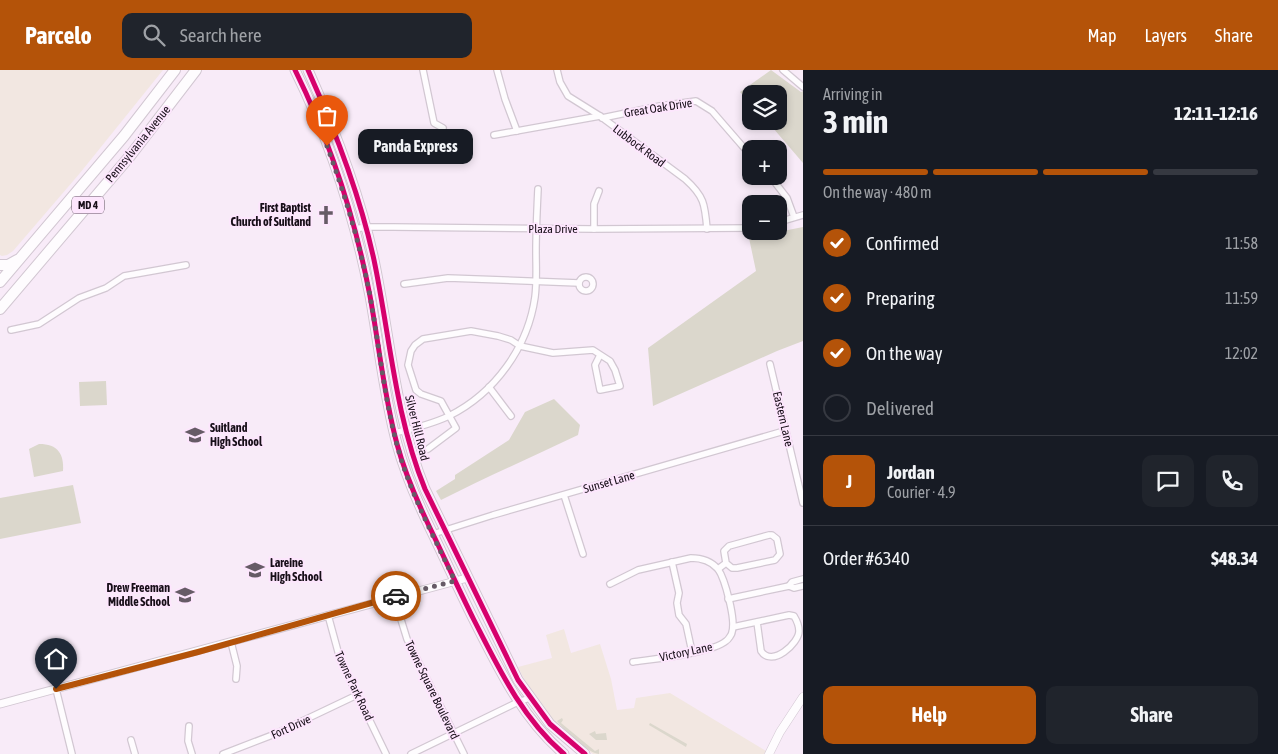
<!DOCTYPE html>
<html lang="en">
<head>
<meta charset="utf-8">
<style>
  :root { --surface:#171b24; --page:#20242c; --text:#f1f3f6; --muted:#9ea1a6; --line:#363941; --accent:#b45309 }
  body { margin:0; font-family:"Asap Condensed",sans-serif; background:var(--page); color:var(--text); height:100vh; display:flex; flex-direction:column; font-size:19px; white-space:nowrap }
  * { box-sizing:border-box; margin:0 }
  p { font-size:16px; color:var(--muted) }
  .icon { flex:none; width:28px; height:28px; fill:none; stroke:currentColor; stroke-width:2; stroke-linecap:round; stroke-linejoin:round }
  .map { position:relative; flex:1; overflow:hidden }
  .details { display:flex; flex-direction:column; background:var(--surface); width:475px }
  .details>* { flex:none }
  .controls { position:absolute; left:742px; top:15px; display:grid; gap:10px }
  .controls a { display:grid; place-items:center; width:45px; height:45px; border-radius:10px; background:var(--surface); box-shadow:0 2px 8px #0003; font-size:25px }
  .pin { position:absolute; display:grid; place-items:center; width:42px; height:42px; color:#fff; margin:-51px -21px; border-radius:50% 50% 50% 0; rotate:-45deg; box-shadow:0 0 5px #0007 }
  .pin .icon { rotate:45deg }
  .courier { position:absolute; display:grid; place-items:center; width:50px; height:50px; margin:-25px; border:4px solid #b45309; border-radius:50%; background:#fff; color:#222; box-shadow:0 1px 6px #0007 }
  .bubble { position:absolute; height:35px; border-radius:10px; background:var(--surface); box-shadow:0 2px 8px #0003; font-size:16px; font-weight:700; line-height:35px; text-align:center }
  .overview em { font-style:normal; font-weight:700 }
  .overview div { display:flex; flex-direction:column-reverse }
  .overview { display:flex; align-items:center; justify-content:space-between; height:85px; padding:0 20px }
  h1 { font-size:32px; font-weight:700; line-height:38px }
  .bar { display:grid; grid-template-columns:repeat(4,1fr); gap:8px 5px; align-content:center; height:60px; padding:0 20px }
  .bar i { height:6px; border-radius:4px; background:var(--line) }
  .bar .selected { background:var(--accent) }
  .bar p { grid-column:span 4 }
  .line { display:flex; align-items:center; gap:12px; padding:0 20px; border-top:1px solid var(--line) }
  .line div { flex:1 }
  .round { display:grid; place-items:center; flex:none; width:52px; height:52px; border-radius:10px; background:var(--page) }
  ol { padding:0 20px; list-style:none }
  li { display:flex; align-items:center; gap:15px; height:55px }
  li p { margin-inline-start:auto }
  li .icon { padding:5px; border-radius:50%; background:var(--accent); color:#fff; stroke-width:4 }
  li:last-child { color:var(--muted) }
  li i { width:28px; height:28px; border:2px solid var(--line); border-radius:50% }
  .primary-button { display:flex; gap:10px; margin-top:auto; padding:10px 20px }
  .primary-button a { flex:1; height:58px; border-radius:10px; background:var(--accent); color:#fff; font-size:20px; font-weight:700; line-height:58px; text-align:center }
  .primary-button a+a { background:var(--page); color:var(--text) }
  header { display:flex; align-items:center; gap:30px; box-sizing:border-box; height:70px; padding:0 25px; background:var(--accent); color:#fff }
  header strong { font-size:24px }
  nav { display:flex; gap:28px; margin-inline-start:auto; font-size:18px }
  .search { width:350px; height:45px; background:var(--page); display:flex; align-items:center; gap:12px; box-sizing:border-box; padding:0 18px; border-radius:10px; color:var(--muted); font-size:19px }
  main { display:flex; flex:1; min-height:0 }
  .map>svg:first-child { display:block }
</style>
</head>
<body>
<header>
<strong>Parcelo</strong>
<div class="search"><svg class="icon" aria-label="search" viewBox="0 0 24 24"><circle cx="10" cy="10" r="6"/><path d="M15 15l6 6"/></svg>Search here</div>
<nav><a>Map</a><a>Layers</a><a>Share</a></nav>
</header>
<main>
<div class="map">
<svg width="803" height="684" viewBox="0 0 803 684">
  <rect width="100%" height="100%" fill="#f8ebf8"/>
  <g fill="#f2e7e1">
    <path d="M0,0H163L80,103L13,181L7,185L2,186L0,185Z"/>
    <path d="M564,559L571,583L600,574L611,609L617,640L634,638L636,628L670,623L766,681L764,684H593L579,675L546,643L525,611L518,597L552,588L546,565Z"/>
  </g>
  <g fill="#dbd7cc">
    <path d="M771,0L801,22L803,21V93L767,51H779V24H751V34L740,22Z"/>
    <path d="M803,157V271L777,281L653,336L648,278L756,201L749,168Z"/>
    <path d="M106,311L107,335L80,336L79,312Z"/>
    <path d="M554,329L580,355L578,365C532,387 486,407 441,430L436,421L455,409V405L509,370L525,342Z"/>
    <path d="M39,374C58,374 64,384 63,401L34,407L29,379Z"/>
    <path d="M73,415L81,453L0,469V428Z"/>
    <path d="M562,648L563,650L561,653L595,681L599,679V684C588,683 565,661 557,651Z"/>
    <path d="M650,653L687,674L686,677L649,655Z"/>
    <path d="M595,661L596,664L606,663L607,670H596L589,664Z"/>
  </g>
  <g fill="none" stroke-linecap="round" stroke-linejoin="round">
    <g stroke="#d2c7d2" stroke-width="8">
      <g id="minor">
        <path d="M423,0L434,53L443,58"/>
        <path d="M497,0L505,29L517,61"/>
        <path d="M557,0L560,12L568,26L600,46L685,109C704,126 705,134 707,159"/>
        <path d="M783,0L803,17"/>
        <path d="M602,48L660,36L696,31L712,41L751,86"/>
        <path d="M494,65L600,46"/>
        <path d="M770,106L787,128L794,147"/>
        <path d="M779,152L803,145"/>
        <path d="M355,159L366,157H393L594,159L751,158"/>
        <path d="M594,159V134L599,121"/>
        <circle cx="586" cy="214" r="7"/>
        <path d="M404,214L448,208L579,213"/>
        <path d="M11,260L39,254L79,228L106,218L124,206L186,195"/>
        <path d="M770,294L803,433"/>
        <path d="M489,317L511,346"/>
        <path d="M394,363C412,359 432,354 449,346C495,323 528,277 535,227C537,211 536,196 536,181C536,160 537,140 538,119"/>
        <path d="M428,379L456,358L441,331L421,324L416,320L408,295L411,281L415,275L423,269L471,261L498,266L511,270L520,276L553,283L593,280L610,291L615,300L620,316L600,320L595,295L600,285"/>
        <path d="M564,425L583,484"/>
        <path d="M433,464L493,445L784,361"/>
        <path d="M672,492L679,523L677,533L679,545L686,554L692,582"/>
        <path d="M718,499L726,493L732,498H737L775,490L780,484L777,469L772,465H769L729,476L724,481L726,493"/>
        <path d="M610,514L638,500L691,488C701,488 711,491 718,499C725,509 736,550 732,562C732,564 728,570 726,571C712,583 653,589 633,592"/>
        <path d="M789,516L792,512L803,509"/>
        <path d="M394,527L407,569L464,684"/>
        <path d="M728,529L789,516L794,518L803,516"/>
        <path d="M328,545L340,589L386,684"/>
        <path d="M733,557L789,545L794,546C797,551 799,556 799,561C799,573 772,598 761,581L757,552"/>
        <path d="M231,572L237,596L236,609"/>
        <path d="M56,619L72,684"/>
        <path d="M189,656L188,671L192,684"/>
        <path d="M131,670L135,684"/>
        <path d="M223,684L275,664L357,625"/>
        <path d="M411,684L518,632L530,628"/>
      </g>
    </g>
    <g stroke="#d2c7d2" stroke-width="9">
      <path id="tertiary" d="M0,634L467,508"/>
    </g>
    <g stroke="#d2c7d2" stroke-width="9">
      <path id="secondary" d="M769,684L780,662L803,627"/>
    </g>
    <g stroke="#d2c7d2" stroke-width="11">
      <g id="primary">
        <path d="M295,0C330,71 355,148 370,226C379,275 384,326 397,374C405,404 417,431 430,458C445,489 459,520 474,550C499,599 522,648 564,684"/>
        <path d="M308,0C335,60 360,125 374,190C390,266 395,346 425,419L518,610L550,654L585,684"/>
      </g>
    </g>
    <g stroke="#d2c7d2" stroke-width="12">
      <g id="trunk">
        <path d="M0,195H8L17,190"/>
        <path d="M0,212L124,66L175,0"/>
        <path d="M0,239L130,86L196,0"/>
      </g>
    </g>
    <use href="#minor" stroke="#fefcfe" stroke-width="5.5"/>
    <use href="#tertiary" stroke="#fefcfe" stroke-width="7"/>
    <use href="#secondary" stroke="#fefcfe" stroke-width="8"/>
    <use href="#primary" stroke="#fefcfe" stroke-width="9"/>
    <use href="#trunk" stroke="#fefcfe" stroke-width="10"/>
    <g stroke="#fde6fd" stroke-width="8">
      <g id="cycleway">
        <path d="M295,0C330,71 355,148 370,226C379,275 384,326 397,374C405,404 417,431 430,458C445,489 459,520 474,550C499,599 522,648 564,684"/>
        <path d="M308,0C335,60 360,125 374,190C390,266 395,346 425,419L518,610L550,654L585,684"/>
      </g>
    </g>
    <use href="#cycleway" stroke="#d6006c" stroke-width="5"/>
  </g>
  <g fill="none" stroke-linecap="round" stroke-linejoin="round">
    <path stroke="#665b66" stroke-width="5" stroke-dasharray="0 9" d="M327,76C345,125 360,174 370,226C379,275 384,326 397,375C410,423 434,467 455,511L396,526"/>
    <path stroke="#b45309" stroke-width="6" d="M56,619L198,582L396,526"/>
  </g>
  <defs>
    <g id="church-bare" transform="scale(1.5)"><path d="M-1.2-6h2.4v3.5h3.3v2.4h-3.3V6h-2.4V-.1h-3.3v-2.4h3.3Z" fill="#665b66" stroke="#fde6fd" stroke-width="2.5" paint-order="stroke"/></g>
    <g id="school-bare" transform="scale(1.5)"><path d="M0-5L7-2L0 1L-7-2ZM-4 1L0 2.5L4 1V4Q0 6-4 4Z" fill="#665b66" stroke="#fde6fd" stroke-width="2.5" paint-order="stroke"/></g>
  </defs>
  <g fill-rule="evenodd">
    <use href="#church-bare" x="326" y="145"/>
    <use href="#school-bare" x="195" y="365"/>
    <use href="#school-bare" x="255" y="500"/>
    <use href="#school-bare" x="185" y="525"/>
  </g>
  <g text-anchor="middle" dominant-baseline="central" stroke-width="4" stroke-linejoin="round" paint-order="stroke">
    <rect fill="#fde6fd" stroke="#5c4f5d" stroke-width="1" x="72" y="126.5" width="32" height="17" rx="4"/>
    <g font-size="11" font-weight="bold" fill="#170e18">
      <text x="88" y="135">MD 4</text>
    </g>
    <g font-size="12" fill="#170e18" stroke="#fde6fd">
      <text transform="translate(658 38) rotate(-9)">Great Oak Drive</text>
      <text transform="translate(138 74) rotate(-51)">Pennsylvania Avenue</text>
      <text transform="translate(639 76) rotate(37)">Lubbock Road</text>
      <text x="553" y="159">Plaza Drive</text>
      <text transform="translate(783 349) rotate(77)">Eastern Lane</text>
      <text transform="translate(417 358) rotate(76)">Silver Hill Road</text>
      <text transform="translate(609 412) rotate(-16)">Sunset Lane</text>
      <text transform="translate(686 582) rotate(-12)">Victory Lane</text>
      <text transform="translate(354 616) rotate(65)">Towne Park Road</text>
      <text transform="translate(432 620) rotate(64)">Towne Square Boulevard</text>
      <text transform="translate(291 657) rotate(-24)">Fort Drive</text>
    </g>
    <g font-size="12" font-weight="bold" fill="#170e18" stroke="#fde6fd" text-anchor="end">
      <text x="311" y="138">First Baptist<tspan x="311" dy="14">Church of Suitland</tspan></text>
      <text x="210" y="358" text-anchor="start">Suitland<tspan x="210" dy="14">High School</tspan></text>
      <text x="270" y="493" text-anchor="start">Lareine<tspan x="270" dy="14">High School</tspan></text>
      <text x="170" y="518">Drew Freeman<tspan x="170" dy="14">Middle School</tspan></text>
    </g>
  </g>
</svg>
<div class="controls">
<a><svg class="icon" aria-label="layers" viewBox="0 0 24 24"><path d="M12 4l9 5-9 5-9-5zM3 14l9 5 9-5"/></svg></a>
<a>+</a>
<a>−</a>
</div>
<div class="pin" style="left:327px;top:76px;background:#ea580c"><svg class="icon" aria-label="bag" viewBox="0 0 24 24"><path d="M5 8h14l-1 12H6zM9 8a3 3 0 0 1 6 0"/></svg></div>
<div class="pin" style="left:56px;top:619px;background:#1f2937"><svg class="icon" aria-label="home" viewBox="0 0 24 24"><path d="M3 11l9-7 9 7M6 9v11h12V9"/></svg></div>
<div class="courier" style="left:396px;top:526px"><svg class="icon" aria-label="car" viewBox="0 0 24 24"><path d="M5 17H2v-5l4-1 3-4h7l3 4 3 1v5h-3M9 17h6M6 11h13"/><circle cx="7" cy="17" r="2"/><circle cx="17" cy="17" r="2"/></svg></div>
<div class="bubble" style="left:358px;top:59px;width:115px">Panda Express</div>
</div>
<section class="details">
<div class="overview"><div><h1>3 min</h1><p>Arriving in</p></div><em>12:11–12:16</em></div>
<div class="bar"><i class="selected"></i><i class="selected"></i><i class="selected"></i><i></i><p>On the way · 480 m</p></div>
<ol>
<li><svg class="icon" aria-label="check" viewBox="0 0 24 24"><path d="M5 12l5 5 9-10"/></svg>Confirmed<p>11:58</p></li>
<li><svg class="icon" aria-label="check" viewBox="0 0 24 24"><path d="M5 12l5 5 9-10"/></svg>Preparing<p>11:59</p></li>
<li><svg class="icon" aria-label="check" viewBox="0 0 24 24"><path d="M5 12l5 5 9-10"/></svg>On the way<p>12:02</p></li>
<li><i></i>Delivered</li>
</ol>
<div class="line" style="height:90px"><b class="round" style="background:var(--accent);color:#fff">J</b><div><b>Jordan</b><p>Courier · 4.9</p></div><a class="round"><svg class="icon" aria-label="chat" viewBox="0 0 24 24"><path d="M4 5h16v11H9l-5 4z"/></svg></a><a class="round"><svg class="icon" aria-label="phone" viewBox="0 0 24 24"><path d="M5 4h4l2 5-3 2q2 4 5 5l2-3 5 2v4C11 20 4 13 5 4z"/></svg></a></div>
<div class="line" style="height:65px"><div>Order #6340</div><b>$48.34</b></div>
<div class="primary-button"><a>Help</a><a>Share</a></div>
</section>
</main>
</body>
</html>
